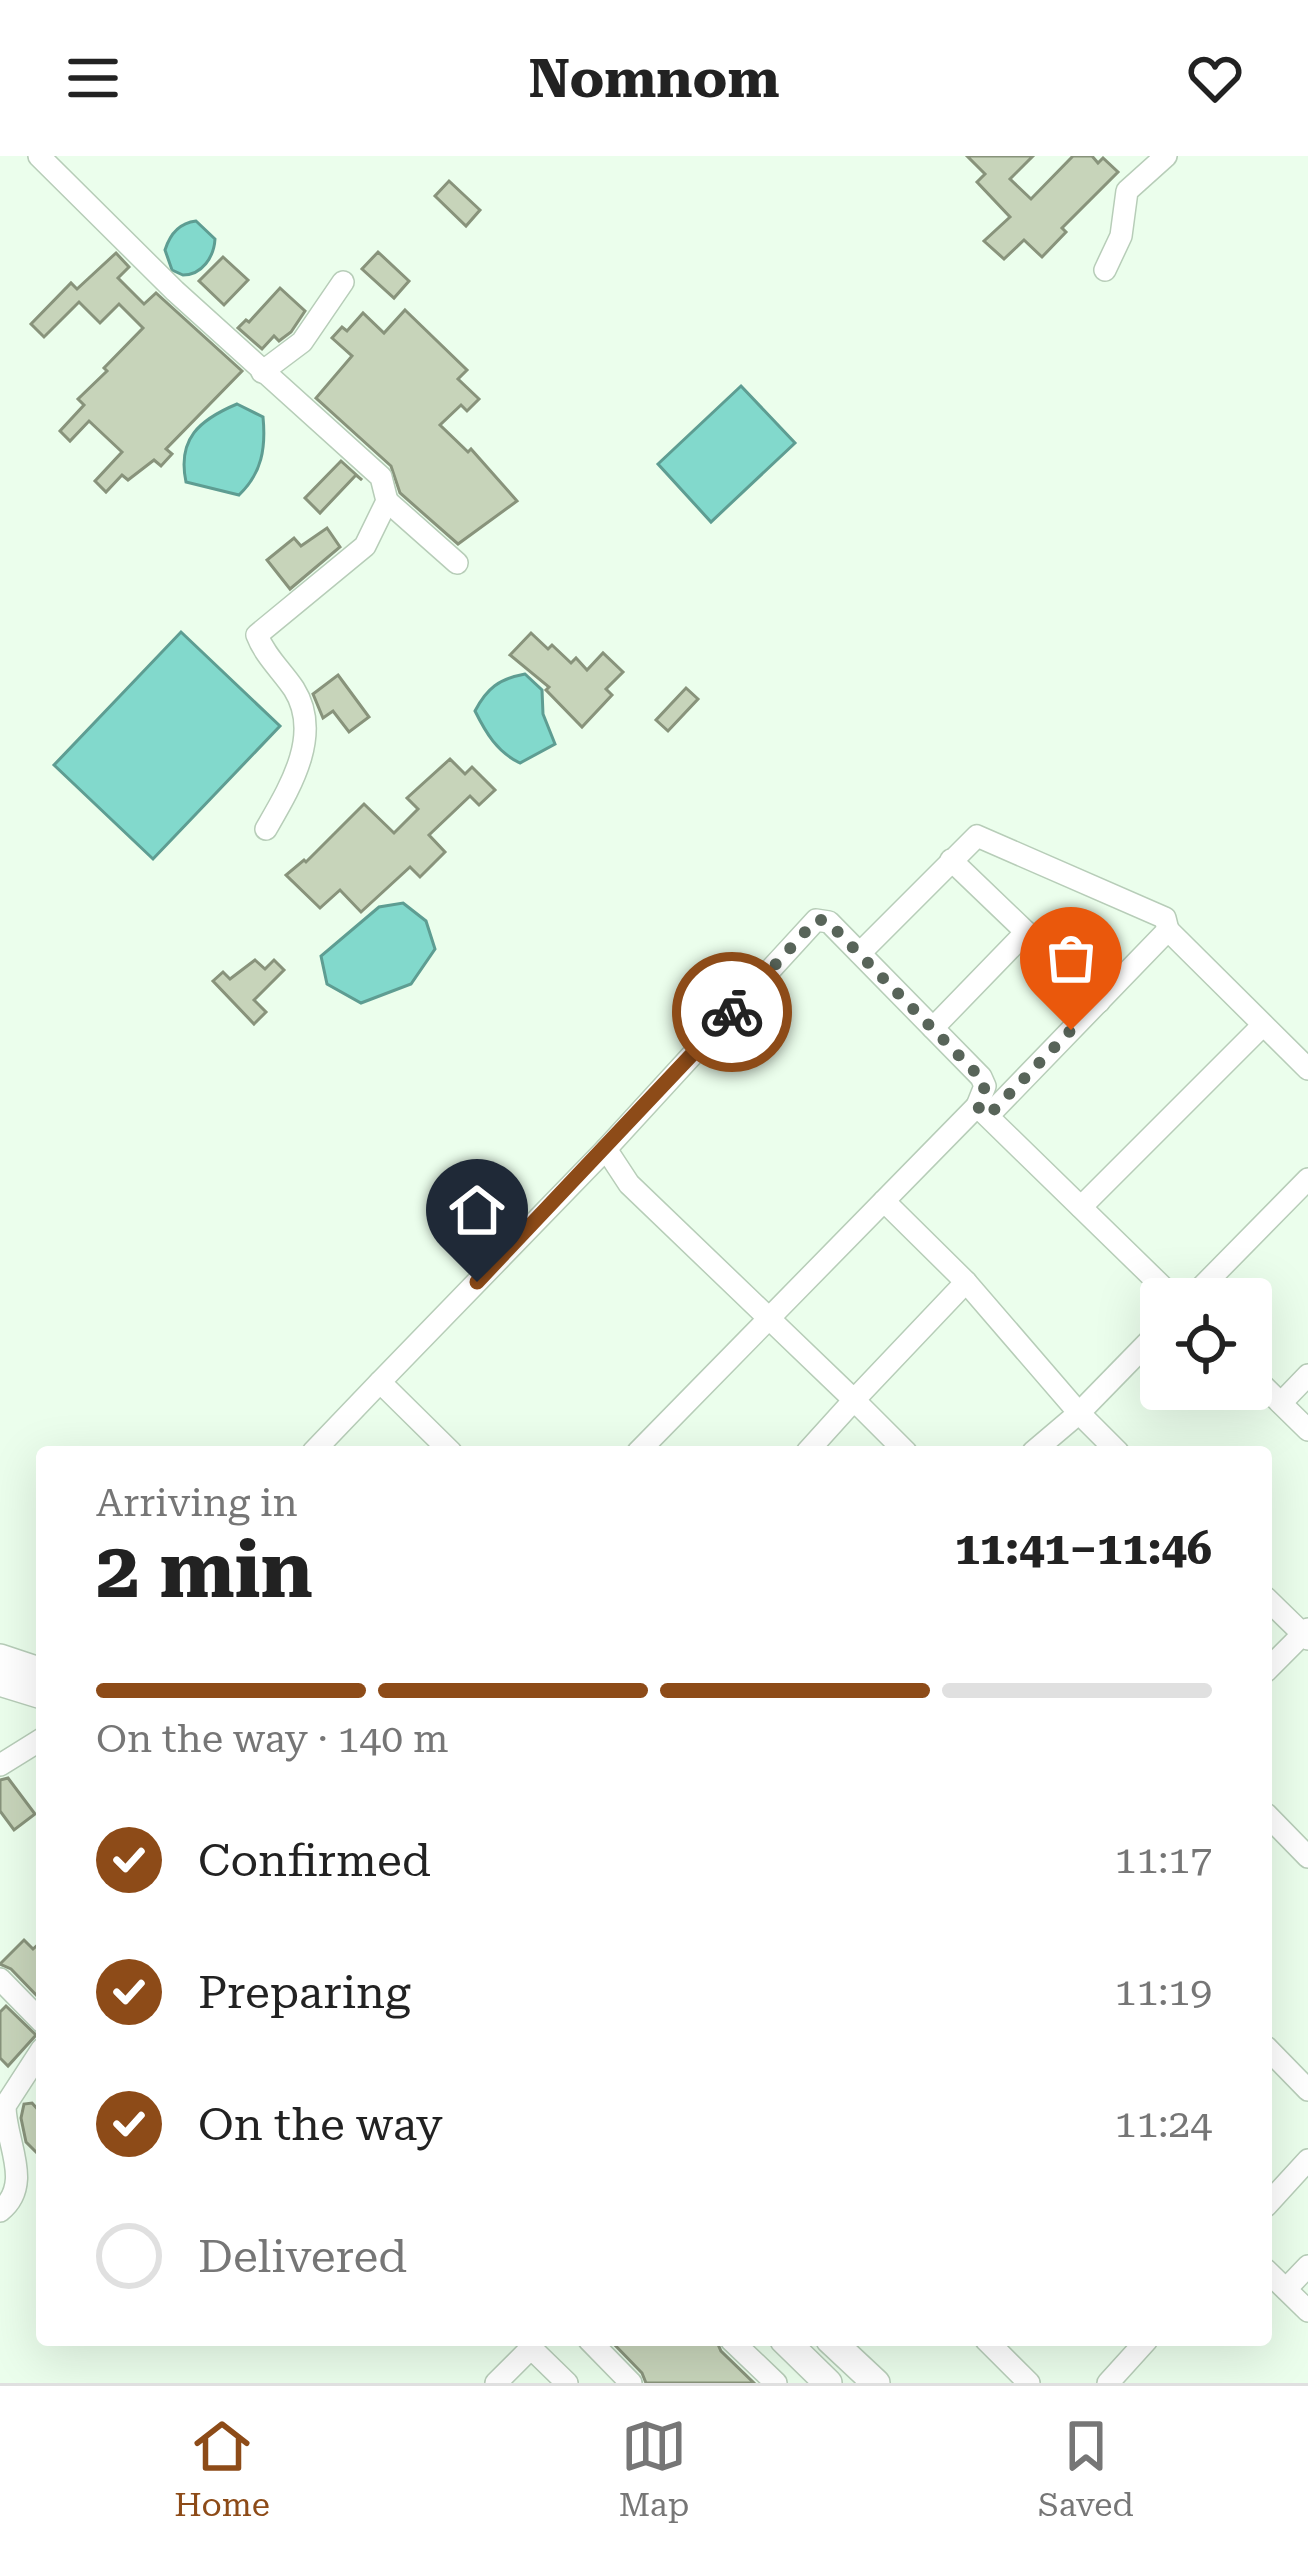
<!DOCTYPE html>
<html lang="en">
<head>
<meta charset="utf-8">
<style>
  :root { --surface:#fff; --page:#f6f6f6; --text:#222; --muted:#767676; --line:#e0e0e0; --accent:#8d4b18 }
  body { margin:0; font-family:"Roboto Serif",serif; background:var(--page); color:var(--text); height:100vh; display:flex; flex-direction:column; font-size:45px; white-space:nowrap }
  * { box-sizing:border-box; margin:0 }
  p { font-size:39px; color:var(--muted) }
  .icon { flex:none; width:66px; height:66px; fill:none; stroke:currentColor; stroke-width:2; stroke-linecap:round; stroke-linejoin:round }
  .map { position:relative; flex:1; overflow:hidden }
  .panel { position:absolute; left:36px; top:1290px; width:1236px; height:900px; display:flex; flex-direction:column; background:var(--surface); border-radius:12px; box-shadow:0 12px 48px #0002 }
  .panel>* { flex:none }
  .tools { position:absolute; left:1140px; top:1122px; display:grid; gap:24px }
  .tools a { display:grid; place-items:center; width:132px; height:132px; border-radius:12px; background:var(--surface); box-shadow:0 12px 48px #0002; font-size:60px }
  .pin { position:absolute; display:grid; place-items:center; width:102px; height:102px; color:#fff; margin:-123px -51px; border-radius:50% 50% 50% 0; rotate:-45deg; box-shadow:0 0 12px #0007 }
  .pin .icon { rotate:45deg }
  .courier { position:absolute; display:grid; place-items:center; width:120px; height:120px; margin:-60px; border:9px solid #8d4b18; border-radius:50%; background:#fff; color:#222; box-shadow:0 3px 15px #0007 }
  .summary em { font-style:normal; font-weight:700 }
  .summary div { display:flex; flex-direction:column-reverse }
  .summary { display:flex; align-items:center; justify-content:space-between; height:204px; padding:0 60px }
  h1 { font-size:78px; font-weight:700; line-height:90px }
  .bar { display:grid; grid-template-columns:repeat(4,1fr); gap:18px 12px; align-content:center; height:144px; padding:0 60px }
  .bar i { height:15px; border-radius:9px; background:var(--line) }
  .bar .on { background:var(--accent) }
  .bar p { grid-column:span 4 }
  ol { padding:0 60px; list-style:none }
  li { display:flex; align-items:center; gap:36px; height:132px }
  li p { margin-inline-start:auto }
  li .icon { padding:12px; border-radius:50%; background:var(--accent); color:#fff; stroke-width:4 }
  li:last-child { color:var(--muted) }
  li i { width:66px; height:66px; border:6px solid var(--line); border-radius:50% }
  header { display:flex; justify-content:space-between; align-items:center; height:156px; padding:0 60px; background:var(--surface); font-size:54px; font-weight:700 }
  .menu { display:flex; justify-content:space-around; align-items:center; height:168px; border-top:3px solid var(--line); background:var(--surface); font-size:33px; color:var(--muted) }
  .menu a { display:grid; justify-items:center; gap:6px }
  .menu .on { color:var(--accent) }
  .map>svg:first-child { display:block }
</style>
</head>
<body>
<header><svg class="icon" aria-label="menu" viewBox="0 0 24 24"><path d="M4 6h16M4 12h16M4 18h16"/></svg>Nomnom<svg class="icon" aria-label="heart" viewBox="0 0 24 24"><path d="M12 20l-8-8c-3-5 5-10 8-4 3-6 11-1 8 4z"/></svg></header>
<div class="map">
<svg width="1308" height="2227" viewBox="0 0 1308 2227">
  <rect width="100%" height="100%" fill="#ebfeec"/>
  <g fill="#82d9cc" stroke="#5e9d92" stroke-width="3">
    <path d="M196,65L215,83C214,101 202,119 183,119L172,114L165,94C170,78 179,67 196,65Z"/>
    <path d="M741,230L795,287L711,366L658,308Z"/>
    <path d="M237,248L263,261C266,292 262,317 239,339L186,326C177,283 199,264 237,248Z"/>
    <path d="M181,476L280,570L153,703L54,609Z"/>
    <path d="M525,518L542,534L543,558L555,588L520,607C497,596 486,577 475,555C487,532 499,523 525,518Z"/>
    <path d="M403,747L426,765L435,793L411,828L361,847L327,828L321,800L379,751Z"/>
  </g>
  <g fill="#c7d4ba" stroke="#88937b" stroke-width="3">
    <path d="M967,0H1033L1010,23L1031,43L1073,0H1092L1098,7L1103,2L1118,16L1062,72L1066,76L1042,101L1024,84L1004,103L984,85L1010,61L977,26L985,18Z"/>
    <path d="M449,25L480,54L466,70L435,40Z"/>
    <path d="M378,96L409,125L394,142L362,113Z"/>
    <path d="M116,97L129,111L118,122L144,148L156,137L242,215L166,293L172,298L161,310L154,304L128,324L122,319L106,336L95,325L122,296L89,265L70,285L60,275L84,249L78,243L107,215L104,212L143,172L119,148L100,167L79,146L44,181L31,168L71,127L77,133Z"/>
    <path d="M223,101L248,124L224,149L199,125Z"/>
    <path d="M280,132L305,155L291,176L279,185L274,180L262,193L238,172L246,164L249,166Z"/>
    <path d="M405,154L467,214L458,223L479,243L467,255L461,249L440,269L468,296L471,293L517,345L458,388L400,337L391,310L316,242L352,200L332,182L342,171L347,175L363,157L384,177Z"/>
    <path d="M341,305L362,324L356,319L320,357L305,342Z"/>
    <path d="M327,372L340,391L290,433L267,404L294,382L301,390Z"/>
    <path d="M531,477L548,493L552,489L571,507L576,502L587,514L603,497L623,516L606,533L612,539L582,571L546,534L549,531L510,499Z"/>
    <path d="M338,519L369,561L349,576L333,555L323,562L313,538Z"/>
    <path d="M686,532L698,543L668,575L656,564Z"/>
    <path d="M450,603L465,618L472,611L495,634L479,649L470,640L429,679L445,696L420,721L410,711L361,756L340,734L320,752L286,719L304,704L306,706L364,648L394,677L418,653L407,642Z"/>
    <path d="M255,804L265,813L274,804L284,814L254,844L266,856L254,868L213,825L223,816L230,823Z"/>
    <path d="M8,1622L35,1658L14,1674L0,1655V1624Z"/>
    <path d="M24,1784L33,1793L42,1785V1845L11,1813L0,1808Z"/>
    <path d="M6,1850L36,1879L8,1910L0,1902V1856Z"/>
    <path d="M32,1947L42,1958V2002L26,1986L21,1962L24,1948Z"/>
    <path d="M610,2184H716L721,2195L754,2227H646L642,2217Z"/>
  </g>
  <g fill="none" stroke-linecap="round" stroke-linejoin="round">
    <g stroke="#b7cdb8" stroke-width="24">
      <g id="minor">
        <path d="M39,0L175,135L381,321L387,345L365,390L257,479C265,500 282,515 294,533C323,579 289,633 266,673"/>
        <path d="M1105,114L1121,80L1127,35L1166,0"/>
        <path d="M262,216L302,186L343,126"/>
        <path d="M387,345L457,407"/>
        <path d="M951,704L1099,846"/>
        <path d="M1168,774L1308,913"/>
        <path d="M860,797L977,680L1165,762L1168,774L988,960"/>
        <path d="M933,872L1026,776"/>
        <path d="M606,993L629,1028L854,1244L966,1126"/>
        <path d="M884,1045L966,1126L1079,1257L1118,1296"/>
        <path d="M1081,1051L1263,869"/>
        <path d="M1190,1143L1308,1023"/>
        <path d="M1251,1218L1308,1274"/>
        <path d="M380,1226L606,993L816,764L829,766L981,921L985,930L977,950"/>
        <path d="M1281,1247L1308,1219"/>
        <path d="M313,1296L380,1226L451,1296"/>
        <path d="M638,1296L977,950L1175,1143"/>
        <path d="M807,1296L854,1244L906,1296"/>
        <path d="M1033,1296L1079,1257L1161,1173"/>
        <path d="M1266,1442L1308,1483"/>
        <path d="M1266,1515L1308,1473"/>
        <path d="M0,1609L42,1583"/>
        <path d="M1266,1658L1308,1701"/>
        <path d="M0,1823L42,1866"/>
        <path d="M1266,1891L1308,1934"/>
        <path d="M1266,2050L1308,2004"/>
        <path d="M0,2055C34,2028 5,1986 5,1950L42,1893"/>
        <path d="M1266,2114L1308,2155"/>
        <path d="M1286,2133L1308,2110"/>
        <path d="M589,2184L631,2227"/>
        <path d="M731,2184L776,2227"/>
        <path d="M986,2184L1029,2227"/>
        <path d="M496,2227L531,2192L567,2227"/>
        <path d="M1108,2227L1147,2184"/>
      </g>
    </g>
    <g stroke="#b7cdb8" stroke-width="30">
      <g id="major">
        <path d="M0,1502L42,1516"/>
        <path d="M0,1526L42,1539"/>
        <path d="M784,2184L828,2227"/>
        <path d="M830,2184L876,2227"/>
      </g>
    </g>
    <use href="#minor" stroke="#fff" stroke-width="21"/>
    <use href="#major" stroke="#fff" stroke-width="27"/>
  </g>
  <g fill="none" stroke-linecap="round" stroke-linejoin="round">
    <path stroke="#586459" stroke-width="12" stroke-dasharray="0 21.6" d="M732,856L816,764H826L980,921L985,930L977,950L988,960L1071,874"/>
    <path stroke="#8d4b18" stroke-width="15" d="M477,1126L732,856"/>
  </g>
</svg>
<div class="tools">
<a><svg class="icon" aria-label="locate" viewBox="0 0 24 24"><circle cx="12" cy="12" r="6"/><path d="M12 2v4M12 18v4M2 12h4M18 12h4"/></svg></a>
</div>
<div class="pin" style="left:1071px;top:874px;background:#ea580c"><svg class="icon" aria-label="bag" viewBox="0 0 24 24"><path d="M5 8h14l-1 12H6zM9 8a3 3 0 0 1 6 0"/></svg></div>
<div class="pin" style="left:477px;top:1126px;background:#1f2937"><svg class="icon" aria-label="home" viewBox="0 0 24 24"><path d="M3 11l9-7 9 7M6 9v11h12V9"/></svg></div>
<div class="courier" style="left:732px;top:856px"><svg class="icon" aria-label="bike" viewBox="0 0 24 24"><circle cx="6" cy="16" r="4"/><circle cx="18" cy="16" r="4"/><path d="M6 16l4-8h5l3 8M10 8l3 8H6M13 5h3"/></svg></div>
<section class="panel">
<div class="summary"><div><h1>2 min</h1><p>Arriving in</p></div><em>11:41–11:46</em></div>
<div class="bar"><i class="on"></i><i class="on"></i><i class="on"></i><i></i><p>On the way · 140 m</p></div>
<ol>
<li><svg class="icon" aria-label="check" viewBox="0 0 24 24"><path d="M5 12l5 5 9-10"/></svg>Confirmed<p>11:17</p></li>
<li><svg class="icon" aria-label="check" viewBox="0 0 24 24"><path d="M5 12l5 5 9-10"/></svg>Preparing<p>11:19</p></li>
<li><svg class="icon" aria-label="check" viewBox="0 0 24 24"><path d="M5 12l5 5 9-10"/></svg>On the way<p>11:24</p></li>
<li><i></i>Delivered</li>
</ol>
</section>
</div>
<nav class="menu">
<a class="on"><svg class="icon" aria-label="home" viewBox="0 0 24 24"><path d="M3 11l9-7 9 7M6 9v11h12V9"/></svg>Home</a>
<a><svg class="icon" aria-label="map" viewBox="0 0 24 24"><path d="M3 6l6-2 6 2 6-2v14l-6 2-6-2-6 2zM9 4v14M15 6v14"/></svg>Map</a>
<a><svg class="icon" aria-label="saved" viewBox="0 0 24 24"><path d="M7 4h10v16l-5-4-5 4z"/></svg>Saved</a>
</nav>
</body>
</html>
